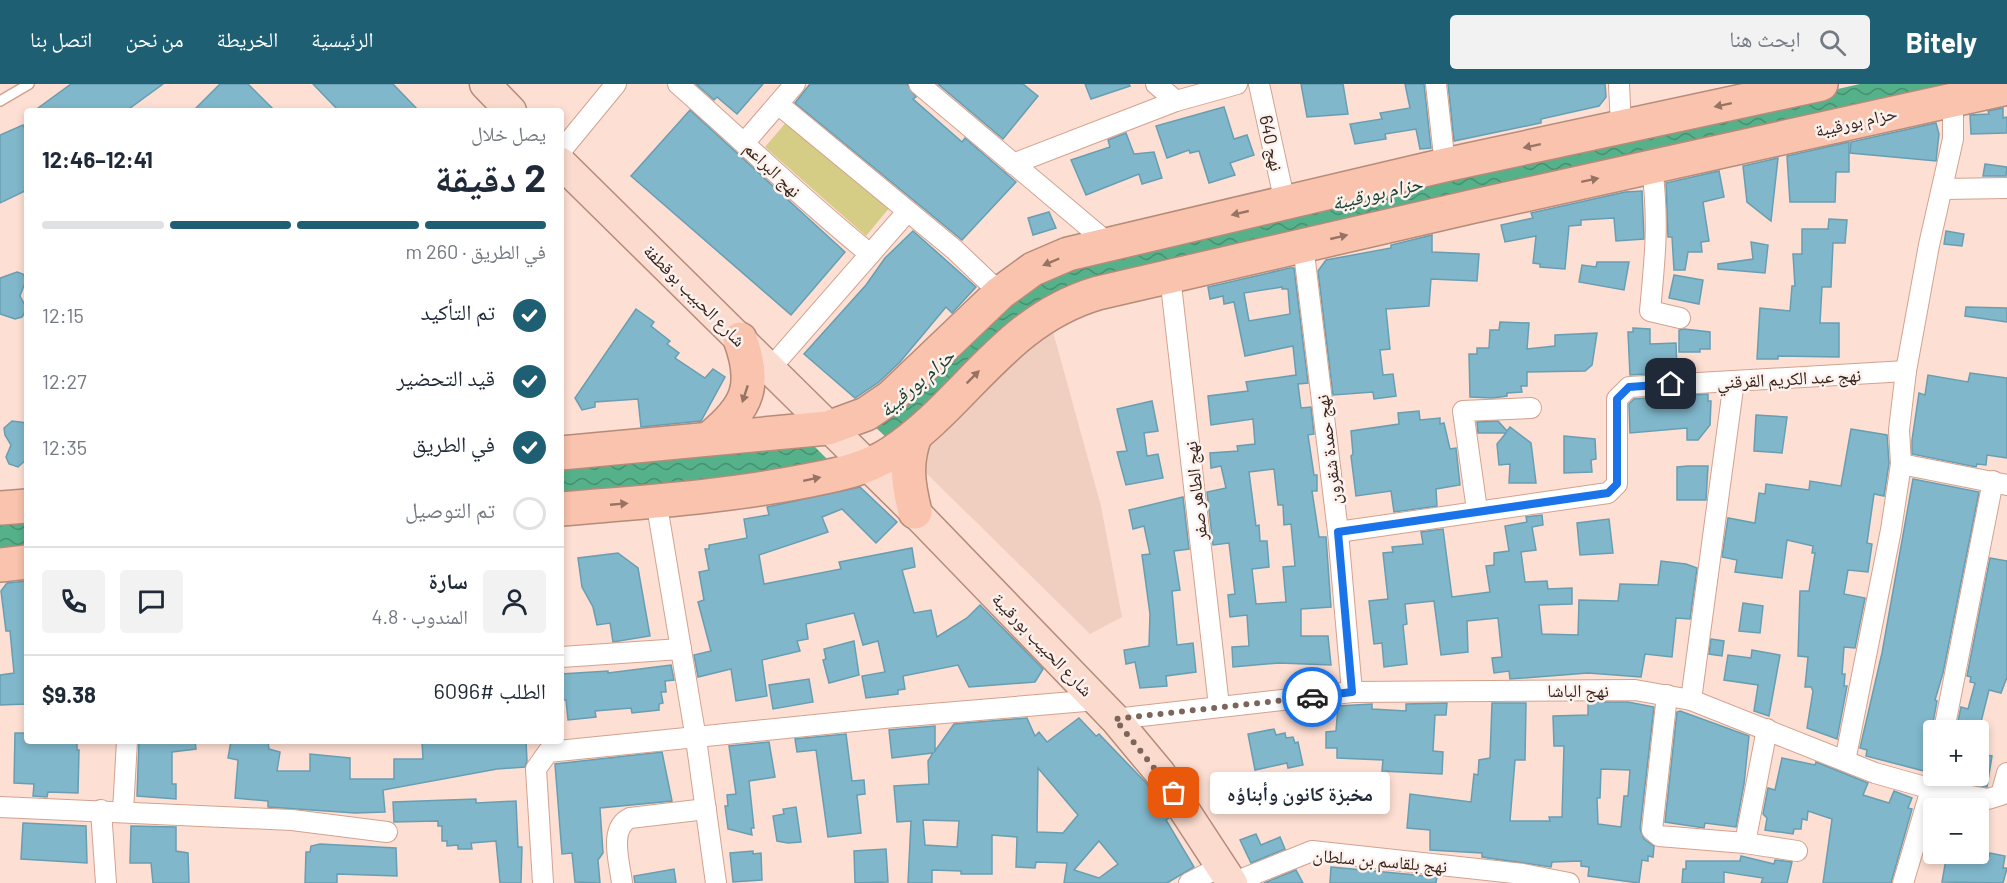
<!DOCTYPE html>
<html lang="ar">
<head>
<meta charset="utf-8">
<style>
  :root { --surface:#fff; --page:#f2f2f3; --text:#1f2937; --muted:#747a83; --line:#e0e1e3; --accent:#1e5f74 }
  body { margin:0; font-family:Barlow,"Noto Naskh Arabic",sans-serif; background:var(--page); color:var(--text); direction:rtl; height:100vh; display:flex; flex-direction:column; font-size:22px; white-space:nowrap }
  * { box-sizing:border-box; margin:0 }
  p { font-size:20px; color:var(--muted) }
  .icon { flex:none; width:33px; height:33px; fill:none; stroke:currentColor; stroke-width:2; stroke-linecap:round; stroke-linejoin:round }
  .map { position:relative; flex:1; overflow:hidden; direction:ltr }
  .side { position:absolute; left:24px; top:24px; width:540px; height:636px; display:flex; flex-direction:column; background:var(--surface); border-radius:6px; box-shadow:0 3px 9px #0003; direction:rtl }
  .side>* { flex:none }
  .controls { position:absolute; left:1923px; top:636px; display:grid; gap:12px }
  .controls a { display:grid; place-items:center; width:66px; height:66px; border-radius:6px; background:var(--surface); box-shadow:0 3px 9px #0003; font-size:30px }
  .pin { position:absolute; display:grid; place-items:center; width:51px; height:51px; color:#fff; margin:-26px; border-radius:12px; box-shadow:0 3px 9px #0006 }
  .courier { position:absolute; display:grid; place-items:center; width:60px; height:60px; margin:-30px; border:4px solid #1a73e8; border-radius:50%; background:#fff; color:#222; box-shadow:0 2px 8px #0007 }
  .bubble { position:absolute; height:42px; border-radius:6px; background:var(--surface); box-shadow:0 3px 9px #0003; font-size:20px; font-weight:700; line-height:42px; text-align:center; direction:rtl }
  .head em { font-style:normal; font-weight:700 }
  .head div { display:flex; flex-direction:column-reverse }
  .head { display:flex; align-items:center; justify-content:space-between; height:102px; padding:0 18px }
  h1 { font-size:39px; font-weight:700; line-height:45px }
  .bar { display:grid; grid-template-columns:repeat(4,1fr); gap:9px 6px; align-content:center; height:72px; padding:0 18px }
  .bar i { height:8px; border-radius:4px; background:var(--line) }
  .bar .current { background:var(--accent) }
  .bar p { grid-column:span 4 }
  .line { display:flex; align-items:center; gap:15px; padding:0 18px; border-top:2px solid var(--line) }
  .line div { flex:1 }
  .round { display:grid; place-items:center; flex:none; width:63px; height:63px; border-radius:6px; background:var(--page) }
  ol { padding:0 18px; list-style:none }
  li { display:flex; align-items:center; gap:18px; height:66px }
  li p { margin-inline-start:auto }
  li .icon { padding:6px; border-radius:50%; background:var(--accent); color:#fff; stroke-width:4 }
  li:last-child { color:var(--muted) }
  li i { width:33px; height:33px; border:3px solid var(--line); border-radius:50% }
  header { display:flex; align-items:center; gap:36px; box-sizing:border-box; height:84px; padding:0 30px; background:var(--accent); color:#fff }
  header strong { font-size:28px }
  nav { display:flex; gap:33px; margin-inline-start:auto; font-size:21px }
  .search { width:420px; height:54px; background:var(--page); display:flex; align-items:center; gap:15px; box-sizing:border-box; padding:0 21px; border-radius:6px; color:var(--muted); font-size:22px }
  .map>svg:first-child { display:block }
</style>
</head>
<body>
<header>
<strong>Bitely</strong>
<div class="search"><svg class="icon" aria-label="search" viewBox="0 0 24 24"><circle cx="10" cy="10" r="6"/><path d="M15 15l6 6"/></svg>ابحث هنا</div>
<nav><a>الرئيسية</a><a>الخريطة</a><a>من نحن</a><a>اتصل بنا</a></nav>
</header>
<div class="map">
<svg width="2007" height="799" viewBox="0 0 2007 799">
  <defs>
    <pattern id="water-waves" width="16" height="10" patternUnits="userSpaceOnUse" patternTransform="scale(1.5)"><rect width="16" height="10" fill="#55b189"/><path d="M0 5q4-4 8 0t8 0" fill="none" stroke="#47906f"/></pattern>
  </defs>
  <rect width="100%" height="100%" fill="#fedfd3"/>
  <path fill="#f1cfc0" d="M1052,244L1101,422L1122,533L1090,550L919,382L917,368Z"/>
  <path fill="#d5cd85" d="M789,35L890,123L866,152L765,63Z"/>
  <g fill="url(#water-waves)">
    <path d="M1860,0H1980L1103,197L889,356L872,340L1030,197L1285,128Z"/>
    <path d="M812,360L830,378L768,394L561,416V380Z"/>
    <path d="M27,432V467L0,470V434Z"/>
  </g>
  <g fill="#80b7cb" stroke="#689eb2" stroke-width="1.5" fill-rule="evenodd">
    <path d="M71,0H163L126,27H34Z"/>
    <path d="M220,0H248L275,27H193Z"/>
    <path d="M313,0H393L419,27H339Z"/>
    <path d="M696,0H763L737,30L717,13L714,16Z"/>
    <path d="M810,0H907L916,13L913,15L962,58L965,54L1016,98L962,156L795,19Z"/>
    <path d="M938,0H1023L1038,12L1003,55Z"/>
    <path d="M1085,0H1129L1130,2L1091,15Z"/>
    <path d="M1301,0H1343L1348,30L1307,33Z"/>
    <path d="M1405,0H1424L1431,64L1420,65L1416,45L1385,50L1386,55L1355,60L1350,40L1382,35L1380,29L1410,24Z"/>
    <path d="M1448,0H1605L1606,13L1599,22L1541,35V39L1454,57Z"/>
    <path d="M1224,23L1234,55L1247,51L1254,71L1230,79L1235,91L1209,99L1199,67L1190,69L1189,66L1167,74L1156,42Z"/>
    <path d="M2003,24V34L2007,33V49L1971,50L1970,31L1989,30L1988,27Z"/>
    <path d="M690,26L845,168L791,231L631,92Z"/>
    <path d="M1936,39L1939,50L1936,77L1850,69L1851,58Z"/>
    <path d="M23,41L27,49V106L0,119V51Z"/>
    <path d="M1126,49L1134,70L1154,68L1162,94L1142,100L1139,90L1086,111L1071,76L1110,63L1108,56Z"/>
    <path d="M1849,58V88H1836L1835,118H1790L1787,72Z"/>
    <path d="M1778,74L1771,137L1747,118L1743,82Z"/>
    <path d="M1985,80L2007,83L2006,92H1983Z"/>
    <path d="M1719,87L1724,113L1703,118L1709,157L1701,158L1702,168H1688L1685,186H1674L1672,153H1668L1666,99Z"/>
    <path d="M1642,107L1644,155L1616,157L1614,134L1581,136V141L1569,142L1565,185L1540,183V180L1533,179L1536,152L1505,158L1501,141L1533,134L1531,129L1625,108Z"/>
    <path d="M1049,128L1056,144L1033,151L1028,134Z"/>
    <path d="M1829,135L1847,136L1845,159H1833L1831,203H1822L1820,239H1839V273L1778,272V275H1757L1760,224L1790,227L1792,202H1795L1793,170H1802V145H1828Z"/>
    <path d="M913,147L976,203L952,229L946,223L900,278L879,298L855,314L804,270L866,201L885,174Z"/>
    <path d="M1946,147L1964,150L1962,162L1944,160Z"/>
    <path d="M1432,151V168L1479,170L1477,197L1431,195L1429,222L1386,225L1390,265L1380,266L1383,291L1393,290L1396,312L1374,315L1373,308L1333,311L1318,187L1326,176L1391,164V161Z"/>
    <path d="M1751,158L1768,161L1765,189L1718,185V180L1753,175Z"/>
    <path d="M1597,178H1629L1624,206L1579,198L1582,181L1596,183Z"/>
    <path d="M1290,184H1294L1308,299L1298,300L1301,324L1311,323L1314,350L1308,351L1314,391H1317V407H1312L1319,453H1326L1331,523L1301,525V552H1328L1331,581L1279,579L1233,583L1232,563L1249,562L1247,531L1230,533L1228,511L1235,510L1229,459L1213,461L1207,408L1226,404L1221,382L1211,384L1210,369L1238,367L1237,362L1255,360L1253,335L1211,341L1208,312L1248,307L1246,298L1296,291L1293,262L1245,272L1234,218L1224,220L1223,212L1210,215L1208,203ZM1282,203V205H1288L1290,230L1249,237L1244,209ZM1274,385L1278,421H1283L1284,441L1291,440L1295,482L1283,483L1286,518L1256,520L1252,485L1269,483L1267,457H1260L1259,441L1256,442L1249,388Z"/>
    <path d="M17,188L23,190L26,196L20,212L27,225L22,233L15,235L0,230V194Z"/>
    <path d="M1674,191L1703,196L1699,220L1669,214Z"/>
    <path d="M1966,223L2007,224V238L1965,232Z"/>
    <path d="M636,225L654,238L651,242L670,257L667,260L679,269L675,274L705,294L713,285L725,293L701,337L641,343L638,315L595,318V323L582,326L575,314Z"/>
    <path d="M1500,238L1529,239L1527,265L1555,262V251L1597,249L1592,281L1585,287L1527,288V302H1521L1522,308L1507,309V312L1493,314L1470,313L1469,270H1477V264H1489L1490,246H1499Z"/>
    <path d="M1633,244L1650,245V260L1676,259L1677,288L1630,291L1628,248H1633Z"/>
    <path d="M1684,245L1710,248V265H1700V268H1679V246Z"/>
    <path d="M1970,289L2007,294V374L1987,371L1986,381L1977,380L1976,383L1912,370V356L1919,309L1925,311L1928,291L1968,298Z"/>
    <path d="M1708,310V317H1711L1710,341L1698,356H1687V344L1630,349L1629,320L1634,315Z"/>
    <path d="M1152,317L1158,347L1144,349L1147,372L1158,370L1163,394L1126,401L1117,368L1127,367L1117,325Z"/>
    <path d="M1419,327L1420,336L1440,334V340L1444,339L1450,365L1456,364L1460,401L1436,405L1437,422L1394,428L1391,407L1356,412L1351,372L1353,370L1351,347L1399,340L1398,329Z"/>
    <path d="M1756,331L1787,333L1782,369L1754,367Z"/>
    <path d="M12,337L27,339V375L18,383L9,380L6,373L11,361L5,351L4,344Z"/>
    <path d="M1498,337L1507,347L1510,343L1531,359L1536,399H1509L1510,380L1499,381L1497,360L1506,349H1478L1477,338Z"/>
    <path d="M1851,345L1887,351L1889,379L1884,412L1874,410L1867,459L1872,460L1868,488L1848,486L1844,510L1865,514L1855,564L1844,563L1842,590H1845L1844,602H1847L1837,655L1807,644L1813,607L1811,603H1805L1808,573L1798,572L1799,539L1800,507H1809L1815,469H1812L1813,462L1787,456L1782,494L1735,488L1737,476L1722,473L1728,434L1755,439L1759,409L1765,410L1766,400L1809,406L1810,397L1841,402Z"/>
    <path d="M1564,352L1595,355L1596,375L1591,376L1592,388L1564,389Z"/>
    <path d="M1688,382H1708L1706,416H1677V383Z"/>
    <path d="M1913,395L1979,408L1943,589L1935,616L1937,617L1932,644L1934,655L1924,687L1866,672L1867,666L1860,664L1882,569Z"/>
    <path d="M860,403L897,438L876,459L842,425L822,433L828,448L759,471L764,500L841,485L839,478L912,464L915,483L902,486L914,529L931,526L937,553L967,534L980,521L1043,585L1035,598L969,603L958,581L903,592L905,605L898,606V610L866,614L862,592L885,588L878,557L863,561L854,529L806,540L808,555L797,557L800,567L762,576L767,612L736,617L731,585L698,593L694,571L711,567L698,518L704,516L699,488L709,486L705,465H709V461L747,454L744,435L769,431L767,423Z"/>
    <path d="M1183,413L1189,465L1174,467L1180,506L1172,507L1177,561L1193,559L1196,588L1166,592L1167,602L1140,604L1135,578L1126,580L1124,566L1149,562L1150,530L1142,471L1150,470L1144,442L1133,445L1129,426Z"/>
    <path d="M1542,431L1543,441L1532,443L1536,466L1521,468L1525,498L1547,497L1548,505L1572,504V520L1539,521L1542,550L1578,551L1579,516L1618,517L1620,500L1658,501L1661,477L1686,480L1697,484L1690,535L1676,534L1672,573L1645,570L1641,593L1588,589L1510,595L1509,587L1494,589L1492,574L1502,573L1498,534L1467,537L1468,568L1441,571L1434,517L1405,520L1407,540L1403,541L1407,580L1384,583L1382,559L1374,560L1369,517L1388,515L1383,469L1393,468L1392,463L1423,460L1421,448L1443,445L1452,513L1490,508L1486,482L1494,481V469L1509,467L1505,442L1527,438L1526,433Z"/>
    <path d="M1609,435L1613,469L1580,471L1577,439Z"/>
    <path d="M618,469L638,484L650,552L613,558L610,539L597,541L593,523L582,503L578,474Z"/>
    <path d="M1990,474L2007,477V593L2001,609L1989,606L1979,646H1956L1961,623L1968,625L1975,599L1970,598L1971,593L1967,592Z"/>
    <path d="M27,497V620L0,621V591L14,589L10,547H6L1,507L7,499Z"/>
    <path d="M1743,519L1763,522L1760,549L1739,547Z"/>
    <path d="M1711,555L1724,557L1722,572L1709,570Z"/>
    <path d="M854,557L859,591L829,599L823,576L826,575L824,565Z"/>
    <path d="M1752,566L1780,571L1769,632L1754,627L1758,601L1724,596L1728,571L1751,574Z"/>
    <path d="M671,581L674,596L665,597L666,608H661L663,619L659,620V626L632,629L631,624L595,627L596,633L568,636L566,616H561V590L608,587V589Z"/>
    <path d="M809,595L813,618L773,625L769,601Z"/>
    <path d="M1588,618H1628L1654,623L1640,745L1644,755L1654,762L1653,773L1648,772V777L1642,776L1639,799L1588,792L1589,783L1581,782V777L1552,778L1551,783L1482,773V769L1430,766V746L1407,744L1410,710L1471,718L1474,690L1478,691L1479,676L1490,674L1492,619H1526L1525,676H1515L1510,737H1550L1549,733H1562L1564,662H1554L1553,632L1588,631ZM1601,685L1630,686L1628,712H1624L1621,743L1598,740L1597,714H1600Z"/>
    <path d="M1447,619L1446,631H1435L1433,667L1443,668L1442,690L1382,687L1383,676L1337,674V664H1326V648L1336,647L1338,622L1372,620V625L1406,627V620Z"/>
    <path d="M1680,627L1749,652L1744,700L1736,743L1705,739L1704,744L1665,738L1677,628Z"/>
    <path d="M1027,634L1035,652L1039,648L1047,658L1079,634L1096,652L1099,650L1147,700L1169,734L1166,736L1194,783L1167,799H1064L1067,779L1036,778L1035,784L1016,783L1017,753L992,751V790H961V787L932,786V799H908L911,737L897,738L894,702L929,700L928,677L933,669L892,674L889,646L935,642V667L954,640ZM1038,684L1078,731L1063,749L1037,748ZM923,736L959,737L957,763L925,761ZM1099,757L1118,780L1099,794L1074,786Z"/>
    <path d="M1274,645L1276,651L1285,649L1286,654L1293,653L1295,659L1298,658L1303,681L1288,684L1287,679L1255,686L1248,650Z"/>
    <path d="M15,649H27V657H77V666H79L78,709L48,708L47,713L33,712L34,700L14,699Z"/>
    <path d="M846,650L852,697L864,696L865,710L857,711L861,749L828,753L816,666L797,668L795,655Z"/>
    <path d="M139,657H195L196,665L172,668V700H176V715L137,712Z"/>
    <path d="M231,657H268L269,665L280,668L277,687H310V670L350,674V695H394V675H423L422,658L526,657L527,677L525,683L497,685L383,706L385,728L355,729L268,723V717L235,714L238,676L228,674Z"/>
    <path d="M769,658L775,693L749,697L754,744H751L752,751L728,745L725,722H728L727,711L736,710L729,662Z"/>
    <path d="M662,668L672,717L600,724L603,769L598,776L600,799L575,798L572,769L562,770L555,680Z"/>
    <path d="M1978,670L1992,672L1987,703L1978,701Z"/>
    <path d="M1782,674L1815,681L1816,678L1868,699L1863,711L1889,719L1894,707L1912,714L1908,724L1912,725L1891,799H1823L1832,735L1808,727L1807,736L1802,735L1801,745H1794L1793,750L1765,746L1767,734L1763,730L1768,704L1775,706Z"/>
    <path d="M476,715V719L516,717L518,763H522L521,799H500L496,757L471,759L472,765H458V761L447,762V757H442V742H438V737L394,738L393,718Z"/>
    <path d="M796,723L801,758L788,759L777,757L773,732L784,730L783,725Z"/>
    <path d="M23,739L86,742L87,779L21,775Z"/>
    <path d="M131,742L176,743V767L188,769L189,799H153L151,779H130Z"/>
    <path d="M1931,749H1934V768L1925,767Z"/>
    <path d="M1256,750L1261,761L1280,753L1285,765L1251,779L1240,756Z"/>
    <path d="M320,760L396,764L397,792L337,790V799H305L306,768H310L311,762Z"/>
    <path d="M886,765L888,798L855,799L854,767Z"/>
    <path d="M753,767V770L761,769L762,796L733,798L730,769Z"/>
    <path d="M1990,769L2005,772L2003,784H2007L2003,799L1942,798L1946,775L1957,777L1959,770L1989,772Z"/>
    <path d="M1741,772L1774,780L1775,776L1792,778L1787,799H1761L1763,794L1724,788V799H1682L1683,785H1686V777H1740Z"/>
    <path d="M1331,783L1437,793L1436,799H1330Z"/>
    <path d="M674,785L676,799H635L634,792Z"/>
    <path d="M1296,786L1303,799H1264Z"/>
  </g>
  <g fill="none" stroke-linecap="round" stroke-linejoin="round">
    <g stroke="#d3a28f" stroke-width="12">
      <path id="lane" d="M0,17L29,0"/>
    </g>
    <g stroke="#d3a28f" stroke-width="22">
      <g id="street">
        <path d="M678,0C742,56 803,116 870,170"/>
        <path d="M919,0L1109,160"/>
        <path d="M1259,0L1285,119"/>
        <path d="M1436,0L1445,81"/>
        <path d="M1619,0L1621,42"/>
        <path d="M1176,17L1237,0"/>
        <path d="M778,20L955,166L1000,209"/>
        <path d="M745,58L795,0"/>
        <path d="M561,67L616,0"/>
        <path d="M1013,80L1176,17L1156,0"/>
        <path d="M1652,83C1659,137 1655,174 1650,227L1680,234"/>
        <path d="M1942,105L2007,104"/>
        <path d="M1303,161L1338,448L1352,608"/>
        <path d="M1170,192L1219,622"/>
        <path d="M769,286L907,128"/>
        <path d="M1901,380L2007,401"/>
        <path d="M656,416L696,655L716,799"/>
        <path d="M1477,426L1463,327L1531,324"/>
        <path d="M1338,448L1608,409L1617,400V315L1629,303L1906,287"/>
        <path d="M561,573L681,565"/>
        <path d="M1667,611L1652,746L1659,752L1745,759L1797,767"/>
        <path d="M1691,616L1734,297"/>
        <path d="M1115,635L1352,608L1635,606L1691,616L1875,689L1932,705L1988,715L2001,711L2007,689"/>
        <path d="M1944,646L1993,397"/>
        <path d="M1845,677L1891,446L1901,380L1899,346L1906,287L1929,161L1953,55V15"/>
        <path d="M0,723L292,736L387,748"/>
        <path d="M101,726L106,799"/>
        <path d="M123,727L127,657"/>
        <path d="M1745,759L1767,645"/>
        <path d="M543,799L536,685L548,668L884,634L1097,616"/>
        <path d="M622,799C620,780 608,744 630,734L706,725"/>
        <path d="M1189,799L1220,783"/>
        <path d="M1232,799L1312,767L1523,790L1569,799"/>
        <path d="M1903,799L1935,692"/>
      </g>
    </g>
    <g stroke="#b58b7a" stroke-width="33">
      <g id="primary">
        <path d="M485,0L511,27"/>
        <path d="M561,79L915,428L1115,635L1160,689L1232,799"/>
      </g>
    </g>
    <g stroke="#b58b7a" stroke-width="36">
      <g id="highway">
        <path d="M711,353C748,323 757,301 740,255"/>
        <path d="M561,369L828,344L866,330L891,313L1000,209L1033,185L1068,170L1445,81L1821,0"/>
        <path d="M0,424L27,422"/>
        <path d="M561,425C642,418 725,413 805,397C835,391 865,386 891,369C967,319 1003,237 1098,209L1470,123L2007,4"/>
        <path d="M915,428C908,400 905,379 915,352"/>
        <path d="M0,481L27,478"/>
      </g>
    </g>
    <use href="#lane" stroke="#fff" stroke-width="9"/>
    <use href="#street" stroke="#fff" stroke-width="20"/>
    <use href="#primary" stroke="#fbdbce" stroke-width="30"/>
    <use href="#highway" stroke="#f9c3ad" stroke-width="33"/>
  </g>
  <defs><path id="oneway-solid" d="M-6-.8H1V-3.2L6.5 0L1 3.2V.8H-6Z" transform="scale(1.5)"/></defs>
  <g fill="#987364">
    <use href="#oneway-solid" transform="translate(1723 21) rotate(168)"/>
    <use href="#oneway-solid" transform="translate(1532 62) rotate(168)"/>
    <use href="#oneway-solid" transform="translate(1590 96) rotate(-12)"/>
    <use href="#oneway-solid" transform="translate(1240 129) rotate(167)"/>
    <use href="#oneway-solid" transform="translate(1339 153) rotate(-13)"/>
    <use href="#oneway-solid" transform="translate(1051 178) rotate(157)"/>
    <use href="#oneway-solid" transform="translate(973 293) rotate(-45)"/>
    <use href="#oneway-solid" transform="translate(745 310) rotate(108)"/>
    <use href="#oneway-solid" transform="translate(812 395) rotate(-12)"/>
    <use href="#oneway-solid" transform="translate(619 420) rotate(-5)"/>
  </g>
  <g fill="none" stroke-linecap="round" stroke-linejoin="round">
    <path stroke="#7c655b" stroke-width="6" stroke-dasharray="0 10.8" d="M1174,709L1115,635L1312,613"/>
    <path stroke="#1a73e8" stroke-width="8" d="M1312,613L1352,608L1338,448L1608,409L1617,400V315L1629,303L1671,300"/>
  </g>
  <g text-anchor="middle" dominant-baseline="central" stroke-width="5" stroke-linejoin="round" paint-order="stroke">
    <g font-size="18" fill="#36231b" stroke="#fcf1ed">
      <text transform="translate(1856 37) rotate(-13)">حزام بورقيبة</text>
      <text transform="translate(1272 59) rotate(78)">نهج 640</text>
      <text transform="translate(773 85) rotate(44)">نهج البراعم</text>
      <text transform="translate(695 211) rotate(45)">شارع الحبيب بوقطفة</text>
      <text transform="translate(1789 294) rotate(-3)">نهج عبد الكريم القرقني</text>
      <text transform="translate(1328 366) rotate(-97)">نهج حمدة شقرون</text>
      <text transform="translate(1195 407) rotate(-96)">نهج الطاهر صفر</text>
      <text transform="translate(1043 560) rotate(46)">شارع الحبيب بورقيبة</text>
      <text x="1578" y="606">نهج الباشا</text>
      <text transform="translate(1380 776) rotate(5)">نهج بلقاسم بن سلطان</text>
    </g>
    <g font-size="20" font-style="italic" fill="#1a4231" stroke="#fcf1ed">
      <text transform="translate(1377 108) rotate(-13)">حزام بورقيبة</text>
      <text transform="translate(916 298) rotate(-41)">حزام بورقيبة</text>
    </g>
  </g>
</svg>
<div class="controls">
<a>+</a>
<a>−</a>
</div>
<div class="pin" style="left:1174px;top:709px;background:#ea580c"><svg class="icon" aria-label="bag" viewBox="0 0 24 24"><path d="M5 8h14l-1 12H6zM9 8a3 3 0 0 1 6 0"/></svg></div>
<div class="pin" style="left:1671px;top:300px;background:#1f2937"><svg class="icon" aria-label="home" viewBox="0 0 24 24"><path d="M3 11l9-7 9 7M6 9v11h12V9"/></svg></div>
<div class="courier" style="left:1312px;top:613px"><svg class="icon" aria-label="car" viewBox="0 0 24 24"><path d="M5 17H2v-5l4-1 3-4h7l3 4 3 1v5h-3M9 17h6M6 11h13"/><circle cx="7" cy="17" r="2"/><circle cx="17" cy="17" r="2"/></svg></div>
<div class="bubble" style="left:1210px;top:688px;width:180px">مخبزة كانون وأبناؤه</div>
<section class="side">
<div class="head"><div><h1>2 دقيقة</h1><p>يصل خلال</p></div><em>12:41–12:46</em></div>
<div class="bar"><i class="current"></i><i class="current"></i><i class="current"></i><i></i><p>في الطريق · 260 m</p></div>
<ol>
<li><svg class="icon" aria-label="check" viewBox="0 0 24 24"><path d="M5 12l5 5 9-10"/></svg>تم التأكيد<p>12:15</p></li>
<li><svg class="icon" aria-label="check" viewBox="0 0 24 24"><path d="M5 12l5 5 9-10"/></svg>قيد التحضير<p>12:27</p></li>
<li><svg class="icon" aria-label="check" viewBox="0 0 24 24"><path d="M5 12l5 5 9-10"/></svg>في الطريق<p>12:35</p></li>
<li><i></i>تم التوصيل</li>
</ol>
<div class="line" style="height:108px"><a class="round"><svg class="icon" aria-label="person" viewBox="0 0 24 24"><circle cx="12" cy="8" r="4"/><path d="M4 21q1-7 8-7t8 7"/></svg></a><div><b>سارة</b><p>المندوب · 4.8</p></div><a class="round"><svg class="icon" aria-label="chat" viewBox="0 0 24 24"><path d="M4 5h16v11H9l-5 4z"/></svg></a><a class="round"><svg class="icon" aria-label="phone" viewBox="0 0 24 24"><path d="M5 4h4l2 5-3 2q2 4 5 5l2-3 5 2v4C11 20 4 13 5 4z"/></svg></a></div>
<div class="line" style="height:78px"><div>الطلب #6096</div><b>$9.38</b></div>
</section>
</div>
</body>
</html>
